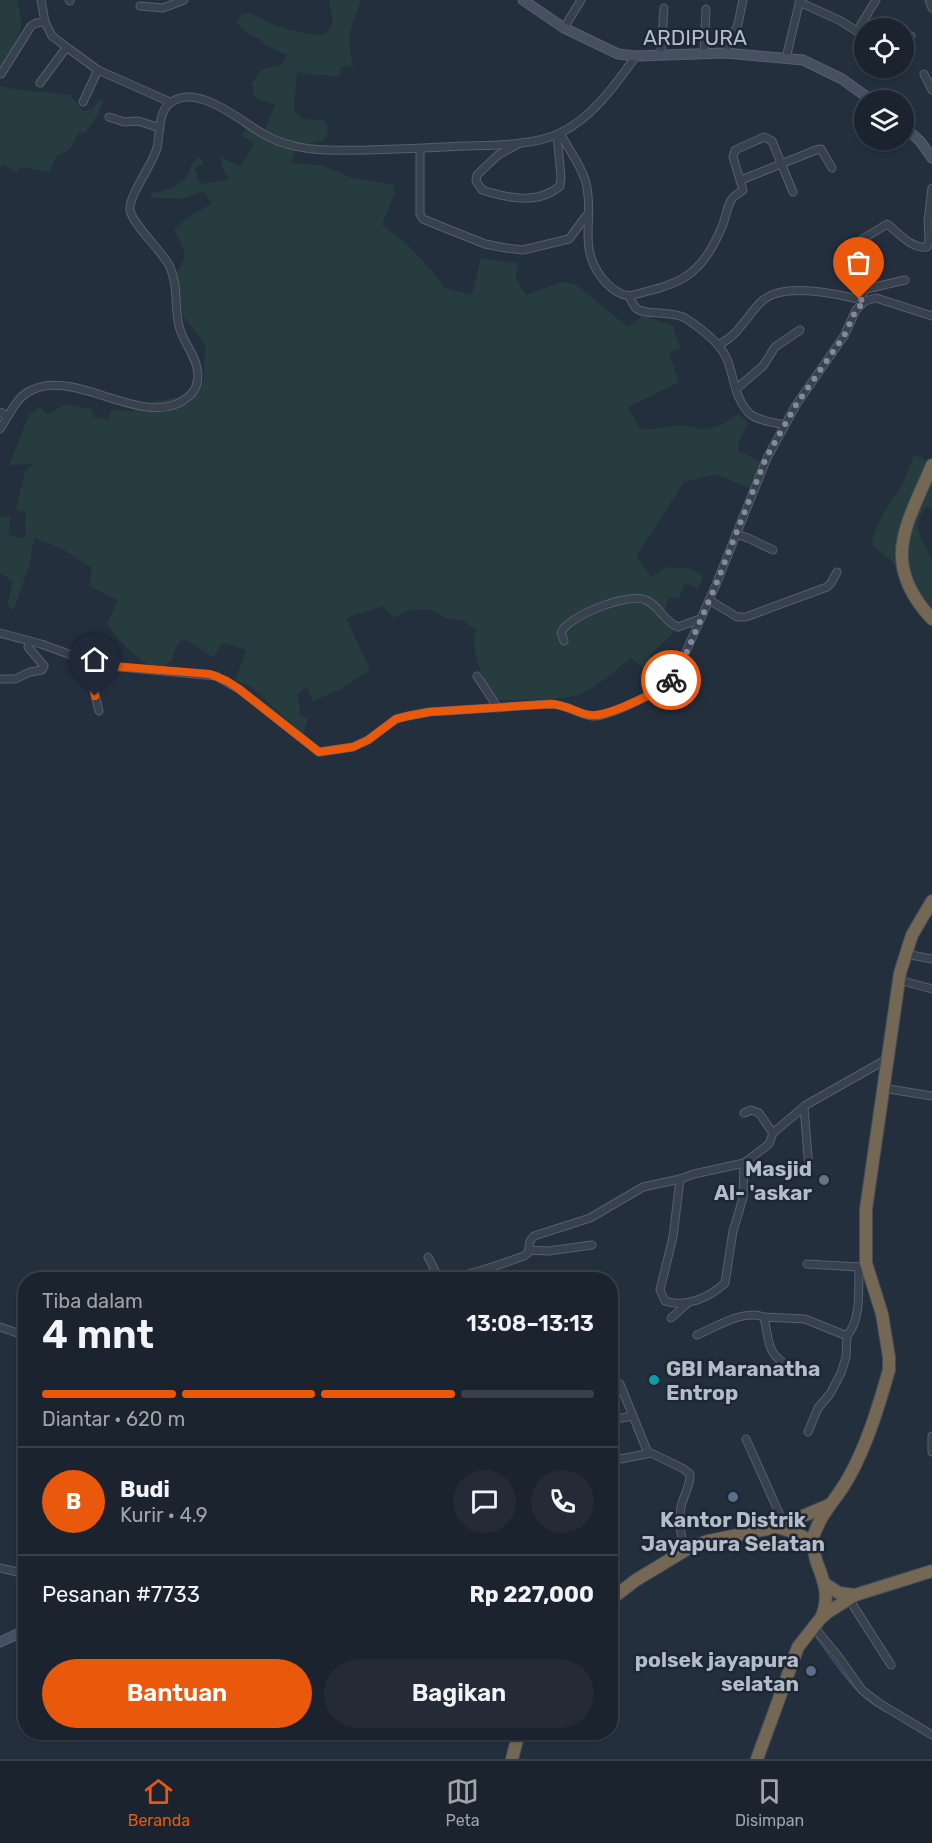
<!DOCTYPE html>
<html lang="id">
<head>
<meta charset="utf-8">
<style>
  :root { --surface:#1b232e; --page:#242b36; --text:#f1f3f6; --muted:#a0a4aa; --line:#39404a; --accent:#ea580c }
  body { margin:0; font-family:Rubik,sans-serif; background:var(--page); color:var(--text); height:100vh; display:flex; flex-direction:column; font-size:22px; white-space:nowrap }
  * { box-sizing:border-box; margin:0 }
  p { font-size:20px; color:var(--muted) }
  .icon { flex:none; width:33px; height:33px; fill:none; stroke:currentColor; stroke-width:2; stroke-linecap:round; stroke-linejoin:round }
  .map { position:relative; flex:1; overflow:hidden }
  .sheet { position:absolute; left:18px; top:1272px; width:600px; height:468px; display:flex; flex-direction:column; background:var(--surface); border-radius:24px; box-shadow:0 2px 4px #0004,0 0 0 2px var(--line) }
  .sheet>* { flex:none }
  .fabs { position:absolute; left:854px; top:18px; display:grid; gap:12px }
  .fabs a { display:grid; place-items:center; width:60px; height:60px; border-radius:50%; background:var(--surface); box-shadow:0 2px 4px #0004,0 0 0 2px var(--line); font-size:30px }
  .pin { position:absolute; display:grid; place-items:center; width:51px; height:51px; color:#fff; margin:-62px -26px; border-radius:50% 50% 50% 0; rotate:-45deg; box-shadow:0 0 6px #0007 }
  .pin .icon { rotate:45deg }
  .courier { position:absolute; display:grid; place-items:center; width:60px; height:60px; margin:-30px; border:4px solid #ea580c; border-radius:50%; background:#fff; color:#222; box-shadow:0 2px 8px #0007 }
  .headline em { font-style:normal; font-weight:600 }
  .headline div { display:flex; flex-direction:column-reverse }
  .headline { display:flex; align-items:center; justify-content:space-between; height:102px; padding:0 24px }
  h1 { font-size:39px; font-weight:600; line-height:45px }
  .bar { display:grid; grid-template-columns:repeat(4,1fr); gap:9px 6px; align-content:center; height:72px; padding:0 24px }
  .bar i { height:8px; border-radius:4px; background:var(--line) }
  .bar .active { background:var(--accent) }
  .bar p { grid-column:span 4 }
  .line { display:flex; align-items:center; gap:15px; padding:0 24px; border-top:2px solid var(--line) }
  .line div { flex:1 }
  .round { display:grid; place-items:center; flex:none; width:63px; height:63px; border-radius:32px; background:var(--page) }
  .action { display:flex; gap:12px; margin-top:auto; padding:12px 24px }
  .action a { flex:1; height:69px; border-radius:36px; background:var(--accent); color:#fff; font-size:24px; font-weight:600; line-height:69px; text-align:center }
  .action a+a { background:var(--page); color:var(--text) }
  .menu { display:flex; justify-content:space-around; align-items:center; height:84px; border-top:2px solid var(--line); background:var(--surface); font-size:16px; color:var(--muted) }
  .menu a { display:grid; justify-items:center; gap:3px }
  .menu .active { color:var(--accent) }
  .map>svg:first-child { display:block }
</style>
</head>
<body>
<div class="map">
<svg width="932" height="1759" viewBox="0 0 932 1759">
  <rect width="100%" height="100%" fill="#242f3e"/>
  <g fill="#263c3f">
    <path d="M0,0H17C19,8 21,17 21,25C21,41 6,55 0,70Z"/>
    <path d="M329,0H361C351,28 346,36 353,66L340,67L341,76L314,75L297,72L294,112L303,119L324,120L328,125L327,137L321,141L297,146L291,163L322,165L352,178L394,185V195L382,225L405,242L432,271L444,288L472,295L481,258L518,263L516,278L526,295L563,282L576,285L628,327L643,315L673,326L680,348L669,353L679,382L628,407L640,429C654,430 665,427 679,425C688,425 695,429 703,429C716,429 728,422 738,414L748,423L739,441L738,451L763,462L749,488L716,474L684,482L636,557L652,577L666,567L692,569L703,577L698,589L685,583L679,599L669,597L661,621L675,628L672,634L649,656L659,666L654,676L631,658C615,670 596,689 577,695C556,701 519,700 497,700C484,683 469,650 476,630L462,620L446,618L430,609L410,610L394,618L383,606L346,618L370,670L341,689L313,701L307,688L297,693L301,716L308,718L303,734L249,685L235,680L247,650L222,643L214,658L190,642L182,639L175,649L172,660L159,670C139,662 119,642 107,624L118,600L89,586L92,568L61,548L34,538L30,563L14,610L7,605L13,581L0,573V517L11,516L8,535L25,538L26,513L16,509L25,472L33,464L9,465L29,415L40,407L48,415L65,404L92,409L93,417L109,420L111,410L134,411L145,403L190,395L204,380L205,345L184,317L173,288L178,271L185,257L182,245L174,230L188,217L211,204L204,191L183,199L152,198L150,194C162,191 179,187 186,177C193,167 187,166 200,157L204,164L195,168L200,184L229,180L222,166L221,157L240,167L255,143L242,136L246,127L262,136L275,105L254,97L252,83L261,70L282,64L288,55L267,46L260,39L246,33L236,22L242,14L251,13L270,23L289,30L319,35L327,32L333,23Z"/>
    <path d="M0,86L13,89L70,95L83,111L93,109L98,100L103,101L98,114L85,133L79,132L70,149L56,157L49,172L20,167L16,173L4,165L0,167Z"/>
    <path d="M914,455L921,457L932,465V509L926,507C907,531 928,541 932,564C932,581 932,605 932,623L901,583L900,574L891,560L880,552L872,544C874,526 887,508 897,493C904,482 909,467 914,455Z"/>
  </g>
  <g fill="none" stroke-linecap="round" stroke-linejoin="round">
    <path stroke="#394c67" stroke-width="2" d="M816,1637C838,1665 857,1701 892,1714"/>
    <g stroke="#565f6c" stroke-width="9">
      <g id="street">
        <path d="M41,0L45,22L52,36L69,49L98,70L170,102"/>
        <path d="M69,0L70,1"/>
        <path d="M929,0L932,8"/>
        <path d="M799,2L841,21L864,36"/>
        <path d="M140,6L163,8L184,0"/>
        <path d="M564,28L581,0"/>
        <path d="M857,31L876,0"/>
        <path d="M903,42L911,36"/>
        <path d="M704,53L706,9"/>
        <path d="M725,53L738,24L743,0"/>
        <path d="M661,54L664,8"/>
        <path d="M786,58L800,0"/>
        <path d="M898,68L900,70"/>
        <path d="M1,74L31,26L36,23L45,22"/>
        <path d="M924,74L932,90"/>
        <path d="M40,83L66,48"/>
        <path d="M83,102L98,70"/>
        <path d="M109,117L124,122L138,121L160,128"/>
        <path d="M560,133C568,149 582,166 586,183C595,218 577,246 602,278C609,287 617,294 629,296C678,284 700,279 721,229C725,222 727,205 732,199C734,195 740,193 743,190L733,157L735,150L764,137L772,141L793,192"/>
        <path d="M520,143L498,155L477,175L476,181L482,190C507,198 538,205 560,186L561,177L557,135"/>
        <path d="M420,149V214L423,219L440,226L485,244L506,248L523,250L569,239L586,216"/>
        <path d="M741,180L816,150L821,149L832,168"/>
        <path d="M840,253L887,224C899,233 911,249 927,247L929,240L928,221L932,188"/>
        <path d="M629,296C631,300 633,305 636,308C644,316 671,310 685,318C699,327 720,343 727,359C734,377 735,400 750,414C758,421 774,422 784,425"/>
        <path d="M859,299L866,289L905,280"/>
        <path d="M718,345C738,336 746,317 761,302C782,281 839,294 865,301"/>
        <path d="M736,389L763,366L775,347L800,330"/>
        <path d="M0,412L8,416C14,406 20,395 32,390C78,368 146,432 188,397C195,392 198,383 198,374C197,356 183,343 179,326C174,305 179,285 169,265C161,250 132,224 130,210C129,194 152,166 157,148C160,135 158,113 169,104C195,81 239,120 262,133C270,138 281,143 291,145C315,152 343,150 368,150C400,149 431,148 462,146C491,145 534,146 560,133C592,118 616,84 636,56"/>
        <path d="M0,429L8,416"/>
        <path d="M736,534L748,538L773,550"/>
        <path d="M709,600L737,617H746L827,587L831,583L837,572"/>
        <path d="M0,633L41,644L99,665L216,676L239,689L319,752L353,747L368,740L396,719L408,716L429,712L551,704C568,705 578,714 592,716C609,717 664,690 675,676L715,587L767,458L796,405L844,336L856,310L865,301L876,298L932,316"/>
        <path d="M564,641L561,633C567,616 629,592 646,600C660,606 663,621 678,627L700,619"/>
        <path d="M87,661L99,711"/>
        <path d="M477,676L498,708"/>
        <path d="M0,679H15L30,672L42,670L44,666L28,647L30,641"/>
        <path d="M906,954L932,959"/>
        <path d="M899,980L932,989"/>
        <path d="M883,1088L932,1096"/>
        <path d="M804,1107L809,1169"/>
        <path d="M744,1113L751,1110L759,1113L773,1133"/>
        <path d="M680,1179L673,1237L660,1290L665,1301C685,1308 709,1298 725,1283L733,1231L743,1198L744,1163"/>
        <path d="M529,1250L548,1251L592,1245"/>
        <path d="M428,1257C431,1262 434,1270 437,1274C448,1285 509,1261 524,1256L528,1253L530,1241L534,1236L590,1218L643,1187L680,1179L694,1174L744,1163L769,1144L773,1133L806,1105L887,1059"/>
        <path d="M807,1264L859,1267"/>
        <path d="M764,1317L805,1319L847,1336C862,1318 858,1289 859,1267L866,1263"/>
        <path d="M671,1318L688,1303"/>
        <path d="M0,1327L26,1336"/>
        <path d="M697,1335C716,1327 743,1309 764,1317C769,1338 766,1357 791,1366"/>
        <path d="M620,1384L648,1453"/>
        <path d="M610,1420L633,1416"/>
        <path d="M808,1432L818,1408L830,1394L841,1373L846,1357L847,1336"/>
        <path d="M932,1436V1452"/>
        <path d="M746,1439L784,1524"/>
        <path d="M610,1461L651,1453L682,1468L690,1474C691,1485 683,1496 681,1507C678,1522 681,1537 685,1551"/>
        <path d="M0,1568L26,1574"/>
        <path d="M849,1599L891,1665"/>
        <path d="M814,1627L838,1656L862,1690L879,1703L932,1735"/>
      </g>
    </g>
    <g stroke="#565f6c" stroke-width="11">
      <g id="secondary">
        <path d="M523,0L564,28L618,54L636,56L725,53L803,60L842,79L871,100"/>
        <path d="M903,126L920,141L932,158"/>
        <path d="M0,1642L26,1630"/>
      </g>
    </g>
    <g stroke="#434c59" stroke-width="14">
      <g id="highway">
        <path d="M932,465C907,525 879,562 932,619"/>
        <path d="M777,1527C788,1530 804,1534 811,1544C814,1549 815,1557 817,1563C825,1583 830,1598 821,1618"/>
        <path d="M811,1544C819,1513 834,1504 849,1477C867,1445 879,1405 889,1370V1357L882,1314L866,1263V1209L900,973L912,935L932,901"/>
        <path d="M825,1584L839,1593L855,1595"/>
        <path d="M610,1600L636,1580L689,1548L708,1541L777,1527L829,1505"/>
        <path d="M512,1759L519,1732"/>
        <path d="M757,1759L798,1647L820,1619L828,1612L855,1595L932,1571"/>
      </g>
    </g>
    <use href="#street" stroke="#38414e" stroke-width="7"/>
    <use href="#secondary" stroke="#465061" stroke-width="9"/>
    <use href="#highway" stroke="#746855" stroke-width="12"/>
  </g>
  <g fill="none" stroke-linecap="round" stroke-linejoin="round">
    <path stroke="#828b98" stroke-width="6" stroke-dasharray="0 10.8" d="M671,680L681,665L715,587L766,458L796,405L844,336L856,310L865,301L859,299"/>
    <path stroke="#ea580c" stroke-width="8" d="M95,696L87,661L99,665L210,674L227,681L239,689L319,752L353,747L368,740L396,719L408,716L429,712L551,704C568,705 578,714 591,715C607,717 660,692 671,680"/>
  </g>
  <circle fill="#6b7280" stroke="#1d2633" stroke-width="2" cx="824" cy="1180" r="6"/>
  <circle fill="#0f9aa8" stroke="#1d2633" stroke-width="2" cx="654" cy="1380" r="6"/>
  <g fill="#5c6f8a" stroke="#1d2633" stroke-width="2">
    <circle cx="733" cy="1497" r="6"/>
    <circle cx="811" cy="1671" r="6"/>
  </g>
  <g text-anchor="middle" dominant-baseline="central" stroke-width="5" stroke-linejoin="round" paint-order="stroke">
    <g font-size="21" fill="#b4bcc9" stroke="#1d2633">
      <text x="695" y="37">ARDIPURA</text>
    </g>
    <g font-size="21" font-weight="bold" fill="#b4bcc9" stroke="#1d2633" text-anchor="end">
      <text x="812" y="1168">Masjid<tspan x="812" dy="24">Al- 'askar</tspan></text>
      <text x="666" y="1368" text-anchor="start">GBI Maranatha<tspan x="666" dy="24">Entrop</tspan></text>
      <text x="733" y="1519" text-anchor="middle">Kantor Distrik<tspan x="733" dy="24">Jayapura Selatan</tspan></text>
      <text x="799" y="1659">polsek jayapura<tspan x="799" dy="24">selatan</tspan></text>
    </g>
  </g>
</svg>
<div class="fabs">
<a><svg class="icon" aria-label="locate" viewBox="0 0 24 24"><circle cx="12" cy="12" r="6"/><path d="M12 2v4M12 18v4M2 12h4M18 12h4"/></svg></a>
<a><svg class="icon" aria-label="layers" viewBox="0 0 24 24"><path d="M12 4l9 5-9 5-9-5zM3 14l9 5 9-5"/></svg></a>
</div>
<div class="pin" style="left:859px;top:299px;background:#ea580c"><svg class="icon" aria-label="bag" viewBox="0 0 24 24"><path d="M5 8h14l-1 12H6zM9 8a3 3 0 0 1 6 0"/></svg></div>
<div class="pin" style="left:95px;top:696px;background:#1f2937"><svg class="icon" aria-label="home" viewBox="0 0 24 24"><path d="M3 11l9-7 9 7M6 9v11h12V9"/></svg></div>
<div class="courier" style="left:671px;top:680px"><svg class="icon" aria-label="bike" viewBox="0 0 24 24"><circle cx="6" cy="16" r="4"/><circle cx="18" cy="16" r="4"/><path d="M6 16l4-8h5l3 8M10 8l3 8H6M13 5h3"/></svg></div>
<section class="sheet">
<div class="headline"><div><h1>4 mnt</h1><p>Tiba dalam</p></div><em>13:08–13:13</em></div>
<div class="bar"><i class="active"></i><i class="active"></i><i class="active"></i><i></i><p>Diantar · 620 m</p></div>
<div class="line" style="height:108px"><b class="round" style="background:var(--accent);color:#fff">B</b><div><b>Budi</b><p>Kurir · 4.9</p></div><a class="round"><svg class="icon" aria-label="chat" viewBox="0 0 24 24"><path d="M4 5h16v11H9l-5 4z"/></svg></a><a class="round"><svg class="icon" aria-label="phone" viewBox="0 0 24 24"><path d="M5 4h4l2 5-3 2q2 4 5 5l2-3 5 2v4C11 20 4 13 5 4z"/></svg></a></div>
<div class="line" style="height:78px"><div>Pesanan #7733</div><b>Rp 227,000</b></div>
<div class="action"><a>Bantuan</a><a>Bagikan</a></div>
</section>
</div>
<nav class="menu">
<a class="active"><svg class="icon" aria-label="home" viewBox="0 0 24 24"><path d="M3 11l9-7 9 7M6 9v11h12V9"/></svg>Beranda</a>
<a><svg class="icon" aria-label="map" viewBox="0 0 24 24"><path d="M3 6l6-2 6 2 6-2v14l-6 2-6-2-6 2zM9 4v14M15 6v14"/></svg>Peta</a>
<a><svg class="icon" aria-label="saved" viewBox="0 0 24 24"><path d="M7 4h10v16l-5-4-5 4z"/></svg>Disimpan</a>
</nav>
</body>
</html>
